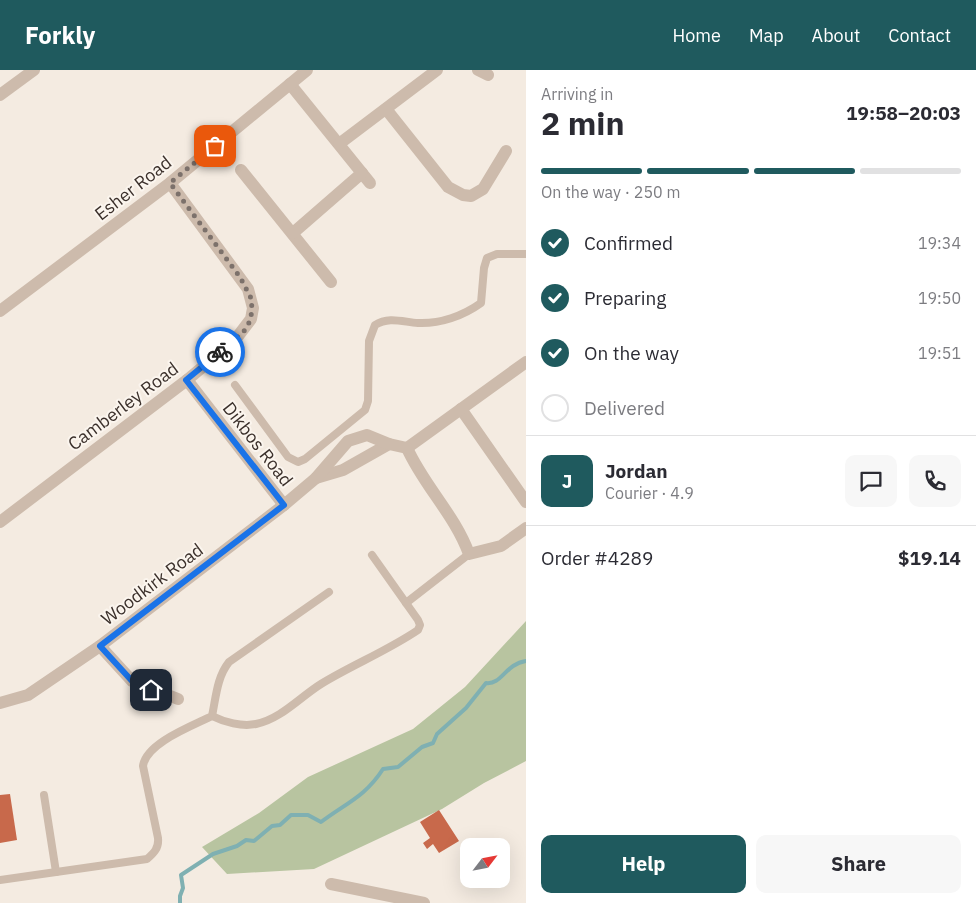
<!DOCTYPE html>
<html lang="en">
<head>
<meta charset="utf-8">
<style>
  :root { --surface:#fff; --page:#f7f7f7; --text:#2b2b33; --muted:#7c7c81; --line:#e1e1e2; --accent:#1f5a5e }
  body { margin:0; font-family:"IBM Plex Sans",sans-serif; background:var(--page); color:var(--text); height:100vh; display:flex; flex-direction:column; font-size:19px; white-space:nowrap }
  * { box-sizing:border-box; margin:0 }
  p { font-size:16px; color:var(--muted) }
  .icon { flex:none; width:28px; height:28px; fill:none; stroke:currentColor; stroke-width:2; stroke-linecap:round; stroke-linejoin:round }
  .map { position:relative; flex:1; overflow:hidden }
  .drawer { display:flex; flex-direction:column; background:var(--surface); width:450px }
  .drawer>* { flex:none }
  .needle { width:32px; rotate:58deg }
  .fabs { position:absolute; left:460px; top:768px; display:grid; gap:10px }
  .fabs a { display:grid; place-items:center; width:50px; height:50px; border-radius:10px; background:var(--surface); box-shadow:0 5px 20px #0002; font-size:25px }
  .pin { position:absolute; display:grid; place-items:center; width:42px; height:42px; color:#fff; margin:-21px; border-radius:10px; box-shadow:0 2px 8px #0006 }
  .courier { position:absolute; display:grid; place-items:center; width:50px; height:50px; margin:-25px; border:4px solid #1a73e8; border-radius:50%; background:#fff; color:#222; box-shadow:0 1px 6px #0007 }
  .overview em { font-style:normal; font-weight:700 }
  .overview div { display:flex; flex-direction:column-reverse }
  .overview { display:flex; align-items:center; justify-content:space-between; height:85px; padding:0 15px }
  h1 { font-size:32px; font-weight:700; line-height:38px }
  .bar { display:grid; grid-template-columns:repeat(4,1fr); gap:8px 5px; align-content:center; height:60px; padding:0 15px }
  .bar i { height:6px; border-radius:4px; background:var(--line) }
  .bar .active { background:var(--accent) }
  .bar p { grid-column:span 4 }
  .line { display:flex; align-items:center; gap:12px; padding:0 15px; border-top:1px solid var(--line) }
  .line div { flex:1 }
  .round { display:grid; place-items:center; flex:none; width:52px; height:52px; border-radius:10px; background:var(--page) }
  ol { padding:0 15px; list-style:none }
  li { display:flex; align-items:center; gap:15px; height:55px }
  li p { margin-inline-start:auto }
  li .icon { padding:5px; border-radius:50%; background:var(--accent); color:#fff; stroke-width:4 }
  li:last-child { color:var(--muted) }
  li i { width:28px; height:28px; border:2px solid var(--line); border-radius:50% }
  .button { display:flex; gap:10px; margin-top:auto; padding:10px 15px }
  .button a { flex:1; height:58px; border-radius:10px; background:var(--accent); color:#fff; font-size:20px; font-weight:700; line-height:58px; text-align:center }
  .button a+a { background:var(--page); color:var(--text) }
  header { display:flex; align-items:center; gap:30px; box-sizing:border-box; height:70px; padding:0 25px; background:var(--accent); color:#fff }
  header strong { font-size:24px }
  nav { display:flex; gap:28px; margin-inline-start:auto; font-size:18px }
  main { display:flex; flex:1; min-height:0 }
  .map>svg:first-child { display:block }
</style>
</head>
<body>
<header>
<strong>Forkly</strong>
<nav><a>Home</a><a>Map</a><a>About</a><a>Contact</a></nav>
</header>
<main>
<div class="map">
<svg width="526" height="833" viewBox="0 0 526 833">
  <rect width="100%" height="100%" fill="#f4ebe1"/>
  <path fill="#b8c4a0" d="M526,551V691L484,713L442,739L314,799L227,804L202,777L259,743L308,707L413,659L465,617Z"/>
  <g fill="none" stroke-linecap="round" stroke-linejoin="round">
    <path stroke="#7fb0b2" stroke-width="4" d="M180,833V826L183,818L181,805L213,784L237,776L246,770L254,771L272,756L280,755L291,745H308L321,752C346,733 365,727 383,699L398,697L422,677L433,673L437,664L466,638L486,613C502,615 505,594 526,591"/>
  </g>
  <g fill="#c8694b">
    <path d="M10,724L17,770L0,773V725Z"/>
    <path d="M439,740L459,771L439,783L433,774L427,779L423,773L430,768L420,752Z"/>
  </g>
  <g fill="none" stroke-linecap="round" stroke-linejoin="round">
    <g stroke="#cdbbac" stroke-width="8">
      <path d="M235,315L288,387L298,392L305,389L365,340L368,331L369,271L375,255C389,246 403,252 418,253C440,254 463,246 481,233L484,198L487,188L497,184H526"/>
      <path d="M406,533L469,484"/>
      <path d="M212,646C224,652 242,657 256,654C281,649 300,627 321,614C352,595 387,581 418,560L420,555L418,550L372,485"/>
      <path d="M44,725L56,802"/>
      <path d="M0,810L147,789C154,783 159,778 158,768L143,696C146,673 192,656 212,646C216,627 217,607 229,592L329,522"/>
    </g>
    <g stroke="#cdbbac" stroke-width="12">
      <path d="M478,0L488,5"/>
      <path d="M290,14L370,113"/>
      <path d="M0,25L34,0"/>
      <path d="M386,39L448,117L463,125L471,126L483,119L506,81"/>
      <path d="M339,74L437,0"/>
      <path d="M241,100L331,212"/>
      <path d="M293,163L362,103"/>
      <path d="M0,241L170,113L307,0"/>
      <path d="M187,310L284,435"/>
      <path d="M461,339L526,432"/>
      <path d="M407,378C424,416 455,445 469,484L501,476L526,458"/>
      <path d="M407,378L526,292"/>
      <path d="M316,408L343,400L389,374"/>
      <path d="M0,452L187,310L235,270L251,249L253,238L248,219L170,113"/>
      <path d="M100,576L132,611L178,629"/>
      <path d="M0,633L28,625L100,576L284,435L316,408L348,371L367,365L389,374L407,378"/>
      <path d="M331,814L424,833"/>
    </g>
  </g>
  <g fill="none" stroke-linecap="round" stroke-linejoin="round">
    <path stroke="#7c716b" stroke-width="5" stroke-dasharray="0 9" d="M215,76L170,113L240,207L252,230L251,249L245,260L220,282"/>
    <path stroke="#1a73e8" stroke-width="6" d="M151,620L132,611L100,576L284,435L186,310L220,282"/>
  </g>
  <g text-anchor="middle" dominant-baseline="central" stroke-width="4" stroke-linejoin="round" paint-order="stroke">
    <g font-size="18" fill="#3b302b" stroke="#fbf5ee">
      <text transform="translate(133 118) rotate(-38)">Esher Road</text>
      <text transform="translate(123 336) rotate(-37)">Camberley Road</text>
      <text transform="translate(258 374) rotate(52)">Dikbos Road</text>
      <text transform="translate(152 514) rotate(-37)">Woodkirk Road</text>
    </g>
  </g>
</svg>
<div class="fabs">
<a><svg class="needle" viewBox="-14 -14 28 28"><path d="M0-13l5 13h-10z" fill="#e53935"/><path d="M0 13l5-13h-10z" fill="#7c7c81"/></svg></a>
</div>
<div class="pin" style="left:215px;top:76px;background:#ea580c"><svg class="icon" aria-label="bag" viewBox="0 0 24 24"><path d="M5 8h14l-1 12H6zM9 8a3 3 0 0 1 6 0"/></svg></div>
<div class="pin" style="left:151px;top:620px;background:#1f2937"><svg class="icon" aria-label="home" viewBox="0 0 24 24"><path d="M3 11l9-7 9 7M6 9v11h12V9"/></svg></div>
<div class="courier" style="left:220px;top:282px"><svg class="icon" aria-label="bike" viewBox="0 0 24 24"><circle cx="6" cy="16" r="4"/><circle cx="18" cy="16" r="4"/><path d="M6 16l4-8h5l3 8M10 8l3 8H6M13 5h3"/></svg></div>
</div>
<section class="drawer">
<div class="overview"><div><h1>2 min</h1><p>Arriving in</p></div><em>19:58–20:03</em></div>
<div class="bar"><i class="active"></i><i class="active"></i><i class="active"></i><i></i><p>On the way · 250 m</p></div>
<ol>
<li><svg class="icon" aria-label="check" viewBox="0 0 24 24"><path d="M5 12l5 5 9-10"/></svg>Confirmed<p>19:34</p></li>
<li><svg class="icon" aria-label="check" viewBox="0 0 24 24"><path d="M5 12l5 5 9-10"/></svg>Preparing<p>19:50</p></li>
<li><svg class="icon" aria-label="check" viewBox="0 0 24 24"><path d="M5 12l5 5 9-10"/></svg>On the way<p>19:51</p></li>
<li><i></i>Delivered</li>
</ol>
<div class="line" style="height:90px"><b class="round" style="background:var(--accent);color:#fff">J</b><div><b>Jordan</b><p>Courier · 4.9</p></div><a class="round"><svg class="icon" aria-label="chat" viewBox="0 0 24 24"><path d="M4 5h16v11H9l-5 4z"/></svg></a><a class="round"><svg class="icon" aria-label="phone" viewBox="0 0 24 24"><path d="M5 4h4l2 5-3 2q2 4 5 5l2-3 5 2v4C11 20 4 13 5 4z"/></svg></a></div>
<div class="line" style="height:65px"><div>Order #4289</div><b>$19.14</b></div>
<div class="button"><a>Help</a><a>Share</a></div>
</section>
</main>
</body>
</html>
